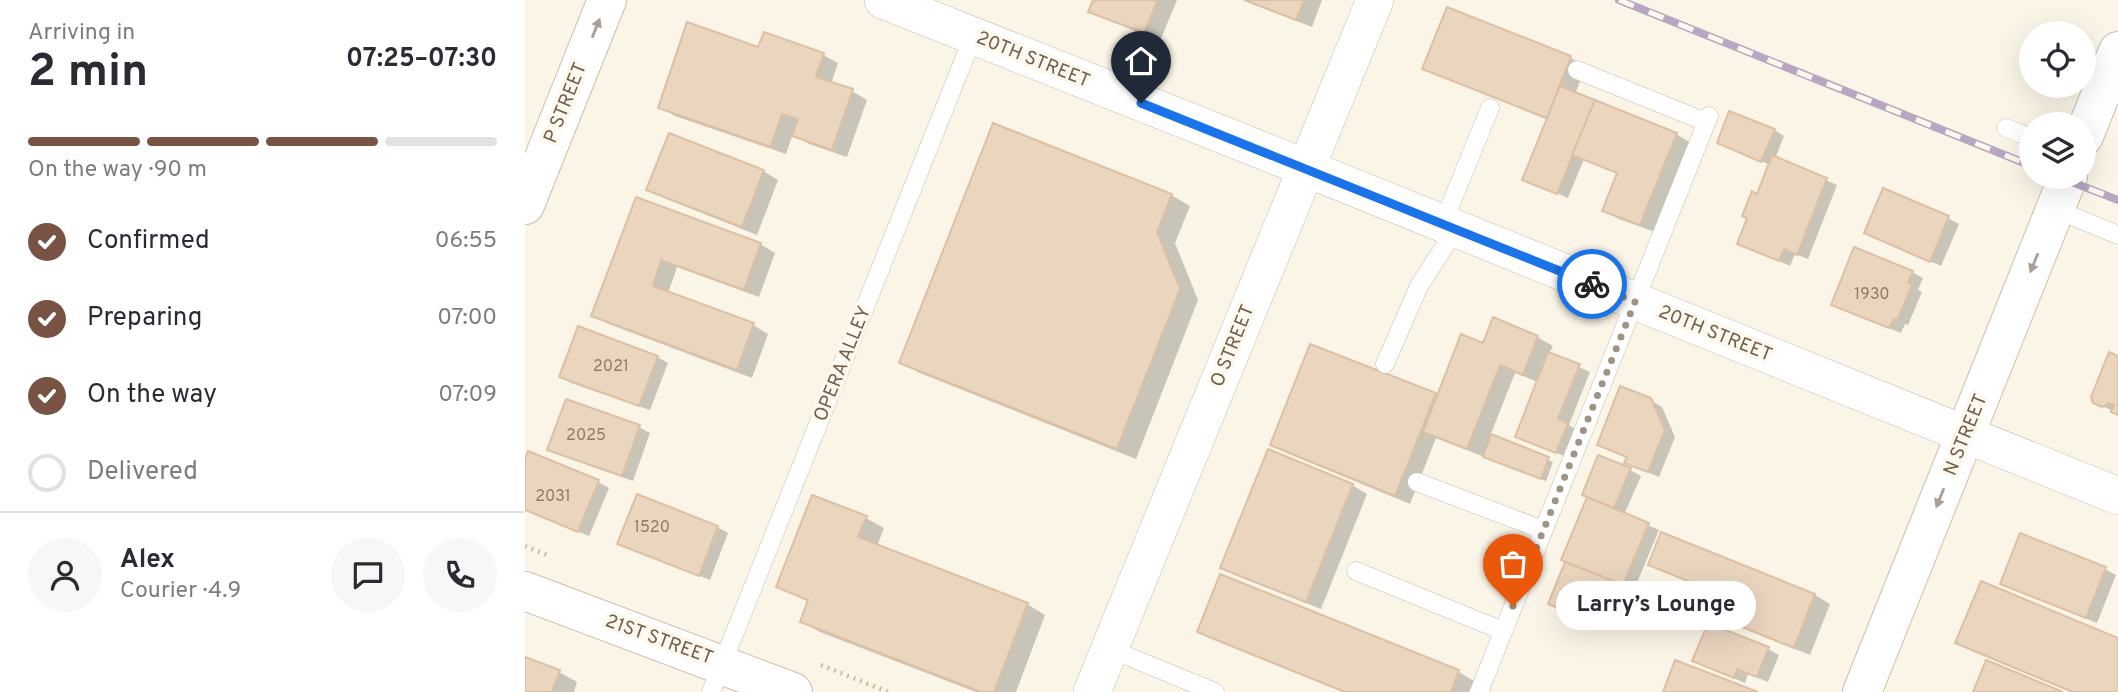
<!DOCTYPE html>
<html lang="en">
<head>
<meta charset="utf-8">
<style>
  :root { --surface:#fff; --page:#f7f7f7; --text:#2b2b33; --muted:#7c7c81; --line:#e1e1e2; --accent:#785344 }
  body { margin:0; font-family:Overpass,sans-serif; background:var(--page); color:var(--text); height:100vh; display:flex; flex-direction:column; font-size:26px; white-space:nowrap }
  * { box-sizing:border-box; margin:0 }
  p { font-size:23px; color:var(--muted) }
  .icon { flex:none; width:38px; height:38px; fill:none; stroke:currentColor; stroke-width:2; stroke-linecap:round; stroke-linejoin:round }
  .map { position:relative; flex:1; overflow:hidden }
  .drawer { display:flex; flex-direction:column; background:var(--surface); width:525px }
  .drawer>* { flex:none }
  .fabs { position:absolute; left:1494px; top:21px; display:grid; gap:14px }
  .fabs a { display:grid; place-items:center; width:77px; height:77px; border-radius:50%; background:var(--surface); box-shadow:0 7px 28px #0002; font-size:35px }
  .pin { position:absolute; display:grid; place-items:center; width:60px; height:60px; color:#fff; margin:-72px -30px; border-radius:50% 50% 50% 0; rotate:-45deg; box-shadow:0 0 7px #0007 }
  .pin .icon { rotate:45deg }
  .courier { position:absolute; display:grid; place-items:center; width:70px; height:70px; margin:-35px; border:5px solid #1a73e8; border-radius:50%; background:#fff; color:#222; box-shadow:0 2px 9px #0007 }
  .bubble { position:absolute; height:49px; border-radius:24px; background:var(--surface); box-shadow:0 7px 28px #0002; font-size:23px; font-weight:700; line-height:49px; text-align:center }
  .head em { font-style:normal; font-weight:700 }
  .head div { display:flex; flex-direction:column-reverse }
  .head { display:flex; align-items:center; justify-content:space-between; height:119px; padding:0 28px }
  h1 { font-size:46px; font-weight:700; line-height:52px }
  .bar { display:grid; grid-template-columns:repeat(4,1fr); gap:10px 7px; align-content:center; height:84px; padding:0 28px }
  .bar i { height:9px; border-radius:5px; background:var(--line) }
  .bar .active { background:var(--accent) }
  .bar p { grid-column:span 4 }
  .line { display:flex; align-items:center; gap:18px; padding:0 28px; border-top:2px solid var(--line) }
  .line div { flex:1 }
  .round { display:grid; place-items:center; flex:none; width:74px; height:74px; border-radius:37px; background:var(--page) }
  ol { padding:0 28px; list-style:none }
  li { display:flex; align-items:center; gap:21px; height:77px }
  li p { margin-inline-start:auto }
  li .icon { padding:7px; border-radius:50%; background:var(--accent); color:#fff; stroke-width:4 }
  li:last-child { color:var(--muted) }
  li i { width:38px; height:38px; border:4px solid var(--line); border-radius:50% }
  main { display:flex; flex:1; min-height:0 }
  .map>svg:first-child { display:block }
</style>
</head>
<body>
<main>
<section class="drawer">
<div class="head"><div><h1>2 min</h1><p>Arriving in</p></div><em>07:25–07:30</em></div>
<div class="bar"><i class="active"></i><i class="active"></i><i class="active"></i><i></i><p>On the way · 90 m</p></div>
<ol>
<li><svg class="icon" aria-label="check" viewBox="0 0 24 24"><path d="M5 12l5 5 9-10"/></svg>Confirmed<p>06:55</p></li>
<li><svg class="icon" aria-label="check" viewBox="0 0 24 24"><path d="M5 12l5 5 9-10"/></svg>Preparing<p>07:00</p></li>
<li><svg class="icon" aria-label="check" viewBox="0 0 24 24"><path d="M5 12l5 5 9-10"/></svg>On the way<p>07:09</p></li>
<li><i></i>Delivered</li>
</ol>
<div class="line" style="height:126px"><a class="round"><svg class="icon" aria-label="person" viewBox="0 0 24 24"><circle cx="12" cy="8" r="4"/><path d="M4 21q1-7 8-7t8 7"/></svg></a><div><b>Alex</b><p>Courier · 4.9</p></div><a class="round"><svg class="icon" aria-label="chat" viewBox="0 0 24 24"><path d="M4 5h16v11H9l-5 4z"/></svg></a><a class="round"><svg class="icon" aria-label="phone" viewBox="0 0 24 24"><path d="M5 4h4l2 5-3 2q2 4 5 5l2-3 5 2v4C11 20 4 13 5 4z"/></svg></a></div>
</section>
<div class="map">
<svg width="1593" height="692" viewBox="0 0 1593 692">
  <rect width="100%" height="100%" fill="#faf5e6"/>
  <g fill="#0003">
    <path d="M570,0H652L635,41L581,19L566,11Z"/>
    <path d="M717,0H797L787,27Z"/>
    <path d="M923,9L1046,58L1061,66L1050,94L1151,134L1166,143L1130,232L1094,219L1079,210L1093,174L1059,159L1043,198L999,179L1023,120L914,76L899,68Z"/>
    <path d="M235,49L298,55L313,63L306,84L327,91L342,100L322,157L284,144L268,134L261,154L150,116L135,107Z"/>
    <path d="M1249,130L1259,136L1250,159L1312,185L1283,259L1270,254L1265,266L1214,243L1245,165L1194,143Z"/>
    <path d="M238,171L253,180L232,235L139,198L124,190Z"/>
    <path d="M646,195L665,206L650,243L673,300L611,459L395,373L376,363Z"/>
    <path d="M112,199L235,244L250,253L234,297L152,267L143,293L228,325L243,334L227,378L84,324L68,316Z"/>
    <path d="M1423,218L1434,224L1416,266L1352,238Z"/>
    <path d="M1387,272L1398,278L1393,290L1397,292L1383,325L1380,324L1376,333L1319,310Z"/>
    <path d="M1012,337L1028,346L1024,354L1065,372L1044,425L1053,431L1042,457L1003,442L1013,382L990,373L965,436L1028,462L1021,481L911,438L885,504L762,453L747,445L910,395L913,397L959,346Z"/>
    <path d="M1585,355L1593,414L1570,402Z"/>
    <path d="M132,357L143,363L125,410L46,383L36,377Z"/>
    <path d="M1125,400L1137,407L1150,437L1134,477L1112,468L1101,462L1103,458L1074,444Z"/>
    <path d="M114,427L125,433L108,481L35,455L25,449Z"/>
    <path d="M0,464L73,482L84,488L64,536L0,510Z"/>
    <path d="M1105,470L1116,476L1099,515L1134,530L1109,590L1102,587L1085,630L1025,603L1064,497Z"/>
    <path d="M827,485L842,494L796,609L712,576L697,567Z"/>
    <path d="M341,518L359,528L352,546L502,604L520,615L491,692H451L295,632L277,621L284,602L253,587Z"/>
    <path d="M192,527L203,533L185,580L95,544Z"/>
    <path d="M1137,535L1290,595L1305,604L1285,655L1180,613L1165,605L1172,586L1125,564Z"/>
    <path d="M1580,569L1591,575L1572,623L1488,589Z"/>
    <path d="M696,576L934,672L949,681L944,692H818L689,640L674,631Z"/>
    <path d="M1432,642L1593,692H1546L1447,651Z"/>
    <path d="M1243,649L1254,655L1243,682L1223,674L1220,683L1169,661Z"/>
    <path d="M0,659L34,672L52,682L49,692H0Z"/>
  </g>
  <g fill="#ead5bf" stroke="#ddc0a3" stroke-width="2">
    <path d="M568,0H633L619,33L563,12Z"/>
    <path d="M720,0H779L771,20Z"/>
    <path d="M922,7L1046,56L1022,118L897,69Z"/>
    <path d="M162,22L233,47L239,32L299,53L291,77L328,89L307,150L267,136L273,119L257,114L246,147L133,108Z"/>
    <path d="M1035,86L1070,100L1032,194L997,180Z"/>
    <path d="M1070,100L1152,133L1115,225L1077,211L1092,173L1047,155Z"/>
    <path d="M1204,111L1250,129L1236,162L1192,143Z"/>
    <path d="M468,123L647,194L632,232L655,289L592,449L374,363Z"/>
    <path d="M144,133L239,170L217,227L121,190Z"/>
    <path d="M1247,155L1302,178L1272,255L1259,249L1254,261L1212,244L1222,218L1217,216L1227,191L1232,194Z"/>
    <path d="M1358,188L1424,216L1405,262L1339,233Z"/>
    <path d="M111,197L236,243L219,290L136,260L128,286L229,323L212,370L66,316Z"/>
    <path d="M1329,247L1388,271L1383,283L1387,285L1372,321L1369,319L1364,328L1306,305Z"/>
    <path d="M968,317L1013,336L998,375L975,365L942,449L898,432L936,334L958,343Z"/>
    <path d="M53,326L133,356L114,406L34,377Z"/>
    <path d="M785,344L911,393L870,496L745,445Z"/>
    <path d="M1023,352L1055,364L1033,419L1043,423L1031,453L990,437Z"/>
    <path d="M1584,352L1593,356V415L1586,412L1589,405L1584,403L1577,407L1568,403L1566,397Z"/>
    <path d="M1095,386L1126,398L1140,430L1123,472L1099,463L1102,457L1072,445Z"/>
    <path d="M41,399L115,425L97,476L22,450Z"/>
    <path d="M966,434L1024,457L1016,479L958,457Z"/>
    <path d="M743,449L828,484L781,602L695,568Z"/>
    <path d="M3,451L74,480L53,532L0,510V459Z"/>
    <path d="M1073,455L1106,468L1089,508L1057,495Z"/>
    <path d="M112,494L193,526L174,576L92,544Z"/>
    <path d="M287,495L342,516L333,537L503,603L469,692H456L275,622L283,600L251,587Z"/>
    <path d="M1062,497L1124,523L1098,585L1036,560Z"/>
    <path d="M1136,532L1290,594L1269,648L1163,605L1171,584L1123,565Z"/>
    <path d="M1495,533L1581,567L1561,618L1475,584Z"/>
    <path d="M1040,562L1091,582L1074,625L1023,604Z"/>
    <path d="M695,574L934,670L926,692H820L672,632Z"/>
    <path d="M1456,581L1593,638V692H1548L1430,643Z"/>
    <path d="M1183,623L1244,647L1232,677L1212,669L1209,678L1167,661Z"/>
    <path d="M0,657L35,670L27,692H0Z"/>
    <path d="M1150,660L1233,692H1138Z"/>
    <path d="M1461,660L1538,692H1448Z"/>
  </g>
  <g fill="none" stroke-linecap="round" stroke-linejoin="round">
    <g stroke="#cabdae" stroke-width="19">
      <g id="lane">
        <path d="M1052,70L1181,122"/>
        <path d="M1481,128L1507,138"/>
        <path d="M1530,209L1593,235"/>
        <path d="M918,223L965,108"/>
        <path d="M860,364L894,286L931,229"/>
        <path d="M892,482L1018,530"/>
        <path d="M831,571L978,631"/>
        <path d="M585,649L690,692"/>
        <path d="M186,692L448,37"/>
        <path d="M954,692L1184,116"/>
      </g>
    </g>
    <g stroke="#cabdae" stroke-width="38">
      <g id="street">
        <path d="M358,0L726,146L1593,496"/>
        <path d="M567,692L850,0"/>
      </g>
    </g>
    <g stroke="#cdbeac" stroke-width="40">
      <g id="secondary">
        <path d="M1559,136L1593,51"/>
        <path d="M0,205L82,0"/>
        <path d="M0,591L268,692"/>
        <path d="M1337,692L1543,177"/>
      </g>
    </g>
    <g stroke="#d1bba4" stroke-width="4.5" stroke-dasharray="2 5" stroke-linecap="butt">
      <path d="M0,546L22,555"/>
      <path d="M296,665L363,692"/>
    </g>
    <use href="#lane" stroke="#fff" stroke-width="18"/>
    <use href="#street" stroke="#fff" stroke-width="37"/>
    <use href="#secondary" stroke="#fff" stroke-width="38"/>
    <g stroke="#b8a6c2" stroke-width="8">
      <g id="rail">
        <path d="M1094,0L1507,166"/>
        <path d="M1534,177L1593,200"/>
      </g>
    </g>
    <use href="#rail" stroke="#fdf8ec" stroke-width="5" stroke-dasharray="16" stroke-linecap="butt"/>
  </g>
  <defs><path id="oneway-solid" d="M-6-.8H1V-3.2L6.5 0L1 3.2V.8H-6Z" transform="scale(1.75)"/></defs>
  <g fill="#a99e95">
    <use href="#oneway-solid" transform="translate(71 28) rotate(-68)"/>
    <use href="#oneway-solid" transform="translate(1509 263) rotate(112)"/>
    <use href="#oneway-solid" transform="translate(1415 498) rotate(112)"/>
  </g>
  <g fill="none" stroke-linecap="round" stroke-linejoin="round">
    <path stroke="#a09383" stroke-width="7" stroke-dasharray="0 12.6" d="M988,606L1110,302L1067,284"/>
    <path stroke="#1a73e8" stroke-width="9" d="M616,103L1067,284"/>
  </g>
  <g text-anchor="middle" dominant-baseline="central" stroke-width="7" stroke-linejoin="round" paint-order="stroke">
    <g font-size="16" fill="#8e7c6a">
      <text x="1347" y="295">1930</text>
      <text x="86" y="367">2021</text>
      <text x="61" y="436">2025</text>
      <text x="28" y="497">2031</text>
      <text x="127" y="528">1520</text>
    </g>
    <g font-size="19" fill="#705e4e" stroke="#fdf8ec">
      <text transform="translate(508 60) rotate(22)">20TH STREET</text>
      <text transform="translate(41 103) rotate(-68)">P STREET</text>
      <text transform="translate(1190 334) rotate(22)">20TH STREET</text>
      <text transform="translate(708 346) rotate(-68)">O STREET</text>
      <text transform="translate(318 364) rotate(-68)">OPERA ALLEY</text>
      <text transform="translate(1441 435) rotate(-68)">N STREET</text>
      <text transform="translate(134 640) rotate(20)">21ST STREET</text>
    </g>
  </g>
</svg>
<div class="fabs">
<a><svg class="icon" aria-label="locate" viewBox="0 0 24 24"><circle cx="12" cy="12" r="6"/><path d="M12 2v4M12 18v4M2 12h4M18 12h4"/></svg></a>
<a><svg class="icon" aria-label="layers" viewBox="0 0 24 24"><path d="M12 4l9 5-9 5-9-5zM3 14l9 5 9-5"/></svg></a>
</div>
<div class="pin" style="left:988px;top:606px;background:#ea580c"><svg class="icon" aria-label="bag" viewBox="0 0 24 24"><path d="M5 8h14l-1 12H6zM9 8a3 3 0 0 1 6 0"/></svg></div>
<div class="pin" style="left:616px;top:103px;background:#1f2937"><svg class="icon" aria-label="home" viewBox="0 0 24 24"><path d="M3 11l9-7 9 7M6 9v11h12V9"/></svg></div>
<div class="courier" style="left:1067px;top:284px"><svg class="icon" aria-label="bike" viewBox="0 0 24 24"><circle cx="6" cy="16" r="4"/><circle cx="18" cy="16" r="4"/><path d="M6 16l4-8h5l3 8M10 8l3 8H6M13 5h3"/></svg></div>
<div class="bubble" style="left:1031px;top:581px;width:200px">Larry’s Lounge</div>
</div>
</main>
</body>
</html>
